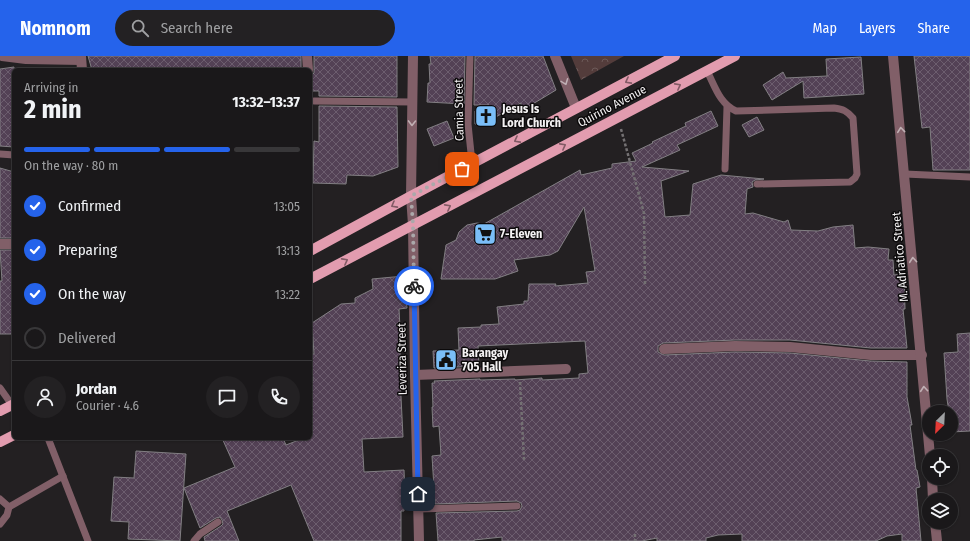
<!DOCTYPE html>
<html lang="en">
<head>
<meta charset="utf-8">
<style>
  :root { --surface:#1a181a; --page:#232123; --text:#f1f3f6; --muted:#9fa0a2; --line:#383739; --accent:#2563eb }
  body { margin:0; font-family:"Fira Sans Condensed",sans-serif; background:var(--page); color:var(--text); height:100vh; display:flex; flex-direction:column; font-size:15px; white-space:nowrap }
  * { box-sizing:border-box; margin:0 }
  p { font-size:13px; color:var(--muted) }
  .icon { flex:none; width:22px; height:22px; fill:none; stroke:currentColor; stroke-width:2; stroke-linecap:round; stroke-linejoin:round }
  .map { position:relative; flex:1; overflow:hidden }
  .panel { position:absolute; left:12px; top:12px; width:300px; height:372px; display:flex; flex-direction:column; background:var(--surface); border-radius:6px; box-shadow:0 1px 3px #0004,0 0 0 1px var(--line) }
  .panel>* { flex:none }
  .needle { width:26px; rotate:204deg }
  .fabs { position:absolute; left:922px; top:349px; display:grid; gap:8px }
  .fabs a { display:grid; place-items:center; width:36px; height:36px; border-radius:50%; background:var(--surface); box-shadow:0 1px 3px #0004,0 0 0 1px var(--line); font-size:20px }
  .pin { position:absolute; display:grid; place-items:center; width:34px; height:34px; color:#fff; margin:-17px; border-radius:8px; box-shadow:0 2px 6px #0006 }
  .courier { position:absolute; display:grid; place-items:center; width:40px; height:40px; margin:-20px; border:3px solid #2563eb; border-radius:50%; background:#fff; color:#222; box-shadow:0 1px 5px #0007 }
  .summary em { font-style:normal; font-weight:700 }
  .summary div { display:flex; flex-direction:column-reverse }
  .summary { display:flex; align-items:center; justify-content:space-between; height:68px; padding:0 12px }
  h1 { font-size:26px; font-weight:700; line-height:30px }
  .bar { display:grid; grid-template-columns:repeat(4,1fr); gap:6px 4px; align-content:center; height:48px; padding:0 12px }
  .bar i { height:5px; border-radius:3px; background:var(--line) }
  .bar .current { background:var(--accent) }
  .bar p { grid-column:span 4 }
  .line { display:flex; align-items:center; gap:10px; padding:0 12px; border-top:1px solid var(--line) }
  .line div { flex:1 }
  .round { display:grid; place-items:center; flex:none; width:42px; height:42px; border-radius:21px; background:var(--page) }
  ol { padding:0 12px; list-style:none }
  li { display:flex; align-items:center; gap:12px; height:44px }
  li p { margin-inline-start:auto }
  li .icon { padding:4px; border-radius:50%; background:var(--accent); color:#fff; stroke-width:4 }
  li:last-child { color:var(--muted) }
  li i { width:22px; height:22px; border:2px solid var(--line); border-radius:50% }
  header { display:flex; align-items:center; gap:24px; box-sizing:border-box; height:56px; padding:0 20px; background:var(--accent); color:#fff }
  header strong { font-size:19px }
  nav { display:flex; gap:22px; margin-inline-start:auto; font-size:14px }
  .search { width:280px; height:36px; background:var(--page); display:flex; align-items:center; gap:10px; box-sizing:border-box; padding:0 14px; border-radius:22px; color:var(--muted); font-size:15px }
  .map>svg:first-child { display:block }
</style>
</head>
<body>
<header>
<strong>Nomnom</strong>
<div class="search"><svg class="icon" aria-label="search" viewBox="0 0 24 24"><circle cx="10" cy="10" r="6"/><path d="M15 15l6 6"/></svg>Search here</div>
<nav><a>Map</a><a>Layers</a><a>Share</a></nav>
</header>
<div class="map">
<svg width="970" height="485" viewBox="0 0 970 485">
  <defs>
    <pattern id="park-crowns" width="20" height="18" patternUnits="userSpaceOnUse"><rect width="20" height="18" fill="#533c3b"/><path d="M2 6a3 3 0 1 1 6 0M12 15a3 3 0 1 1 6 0" fill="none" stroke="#6c5958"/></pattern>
    <pattern id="building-cross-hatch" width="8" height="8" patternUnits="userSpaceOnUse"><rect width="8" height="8" fill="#534155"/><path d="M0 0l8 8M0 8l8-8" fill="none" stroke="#6c5d6e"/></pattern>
  </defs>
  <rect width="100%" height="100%" fill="#232022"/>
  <path fill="url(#park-crowns)" d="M571,0H624L581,24Z"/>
  <g fill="url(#building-cross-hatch)" stroke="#827f83">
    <path d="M88,0H301V14H197V12L181,14H92Z"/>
    <path d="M314,0H397V41L319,40V35H310L311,20L314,17Z"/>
    <path d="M430,0H465L464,48L427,46L428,27H430L429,8H431Z"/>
    <path d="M475,0H543L556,34L521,55V47L483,68H475V55L489,49H474Z"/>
    <path d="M914,0H970V114H933L930,71L922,72Z"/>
    <path d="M861,1L864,38L804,42L803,25L772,44L763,29L783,16L786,22L827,20L826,3Z"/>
    <path d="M14,11V91L0,90V13Z"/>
    <path d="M319,50L397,51L398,111L373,120L347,119L346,128L313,127L314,85L319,86Z"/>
    <path d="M711,55L718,70L677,89L680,94L642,111L689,115L661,125L665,161L690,159L693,128L721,119L764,123L755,124L752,126L753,131L747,133L745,158L753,157L784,166L788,164L791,174L818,175L833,171L853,169L855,192L868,191L889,193L888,204H893L894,219L904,218L905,253H903L907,292H871L790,284H735L663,287L658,290V296L664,299L735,296L790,297L870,305L907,306V341L912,369H910L916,414H917L920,431L916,432L921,485H902V478L887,480L876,485H742V478L718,479L706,482V485H657V482L642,485H502V481L474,484V485H438L436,457L517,455L520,454L522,450L521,447L517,445L435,448L432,400L441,399L439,370L433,371L432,351H433L432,327H435L434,325L480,323V324L515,323V324L542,322V324L579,322V318L588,317L585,285L478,290L479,310L434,312L433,295L459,294L458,272L481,271V269L499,268L497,251L524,248V245H528L529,228H556L555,230L588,227L586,216L595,215L584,151L558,195L550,199L514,204L518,215L495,223H441L446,189L456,184L459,176L467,169L477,167L484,168L580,114L581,119L612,112V108L636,105L632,97L653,87L652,86L686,70L685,67Z"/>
    <path d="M757,61L764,74L749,81L742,69Z"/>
    <path d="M447,65L454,82L434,90L427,73Z"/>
    <path d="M0,112L14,116V182H0Z"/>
    <path d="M0,194H14V278H0V225H2Z"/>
    <path d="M404,220L407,252L399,253L401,292L400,293V321L403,381L362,383L364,416L404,414L405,440H403L404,455H401V485H314L291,429L227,455L239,485H205L204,481L221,470L223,468L222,464L220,461L216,462L200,472L184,432L235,411L222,382H283L286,389L304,382H310V379L312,378L310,326L313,325L311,298H314L312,267L341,248L355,247V242L373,233L372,223Z"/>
    <path d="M970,277V375L951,376V356H949L947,343L944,297L958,296L957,278Z"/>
    <path d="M136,395L186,398L180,485L128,483L129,466L111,465L114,421L134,422Z"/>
  </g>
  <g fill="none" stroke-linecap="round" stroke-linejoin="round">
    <g stroke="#747173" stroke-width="2.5" stroke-dasharray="3 2" stroke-linecap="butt">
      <path d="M621,73L644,157L645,228"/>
      <path d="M520,326L524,404"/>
      <path d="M635,478V485"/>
    </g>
    <g stroke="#815f68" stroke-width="7">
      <path d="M470,0L468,68L472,107"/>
      <path d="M707,15C715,30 719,47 736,55L834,52C843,53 847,55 853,62L857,118L855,122L850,126L757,128"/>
      <path d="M314,45L412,46"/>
      <path d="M0,98L14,99"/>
      <path d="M725,113L727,51"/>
      <path d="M905,118L970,121"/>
      <path d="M0,332L12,349"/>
      <path d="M48,382L88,485"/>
      <path d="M0,443L9,451L7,459L0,468"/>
      <path d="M9,451L63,420"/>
      <path d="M419,453L517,450"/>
      <path d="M194,485L200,478L218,466"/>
    </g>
    <g stroke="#815f68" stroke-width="10">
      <path d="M2,0L26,3L81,4"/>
      <path d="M0,188H14"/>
      <path d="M664,293L735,290L790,291L871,299H922"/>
      <path d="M415,319L566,313"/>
    </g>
    <g stroke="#815f68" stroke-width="10">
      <path d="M81,0L82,14"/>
      <path d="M307,0L308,14"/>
      <path d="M413,0L411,140L413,169L415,319L419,485"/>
    </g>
    <g stroke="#815f68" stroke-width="10">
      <path d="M555,0L576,52"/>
      <path d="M893,0L930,400"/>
      <path d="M932,422L933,444"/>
      <path d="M935,466L937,485"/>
    </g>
    <g stroke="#e29caf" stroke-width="10">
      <path d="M310,195L411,140L675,0"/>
      <path d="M310,223L735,0"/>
      <path d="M0,355L14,348"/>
      <path d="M0,386L14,379"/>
    </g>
  </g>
  <defs><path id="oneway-chevron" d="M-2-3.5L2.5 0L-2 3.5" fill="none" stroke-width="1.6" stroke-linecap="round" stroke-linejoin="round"/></defs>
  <g stroke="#825a65">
    <use href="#oneway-chevron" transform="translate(628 25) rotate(152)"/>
    <use href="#oneway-chevron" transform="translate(678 30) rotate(-28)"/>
    <use href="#oneway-chevron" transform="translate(517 84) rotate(152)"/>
    <use href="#oneway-chevron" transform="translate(563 90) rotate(-28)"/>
    <use href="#oneway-chevron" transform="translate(394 149) rotate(151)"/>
    <use href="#oneway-chevron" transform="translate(448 151) rotate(-28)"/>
    <use href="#oneway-chevron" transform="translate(345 205) rotate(-28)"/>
  </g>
  <g stroke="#c0b0b4">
    <use href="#oneway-chevron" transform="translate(565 26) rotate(69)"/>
    <use href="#oneway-chevron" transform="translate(412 67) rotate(91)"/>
    <use href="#oneway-chevron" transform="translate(901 74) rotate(-96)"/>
    <use href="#oneway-chevron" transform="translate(913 204) rotate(-95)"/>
    <use href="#oneway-chevron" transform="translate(924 333) rotate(-95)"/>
  </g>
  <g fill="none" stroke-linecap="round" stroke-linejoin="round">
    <path stroke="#aba8aa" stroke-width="4" stroke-dasharray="0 7.2" d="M414,230L413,169L411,140L462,113"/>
    <path stroke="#2563eb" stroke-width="5" d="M414,230L418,438"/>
  </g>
  <defs>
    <g id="church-square" transform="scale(1.15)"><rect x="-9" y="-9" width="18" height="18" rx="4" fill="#7abef8" stroke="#0c0a0b"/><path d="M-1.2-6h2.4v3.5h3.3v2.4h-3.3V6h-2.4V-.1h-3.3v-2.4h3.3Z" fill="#111"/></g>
    <g id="supermarket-square" transform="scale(1.15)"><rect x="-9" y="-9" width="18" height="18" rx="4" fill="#7abef8" stroke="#0c0a0b"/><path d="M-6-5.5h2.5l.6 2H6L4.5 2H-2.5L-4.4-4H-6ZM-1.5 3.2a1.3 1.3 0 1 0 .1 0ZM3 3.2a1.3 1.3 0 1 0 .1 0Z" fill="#111"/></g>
    <g id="civic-square" transform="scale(1.15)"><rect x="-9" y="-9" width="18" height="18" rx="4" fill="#7abef8" stroke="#0c0a0b"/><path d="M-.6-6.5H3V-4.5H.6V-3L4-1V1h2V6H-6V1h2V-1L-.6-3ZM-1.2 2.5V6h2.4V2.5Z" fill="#111"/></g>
  </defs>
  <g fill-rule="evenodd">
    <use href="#church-square" x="486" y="60"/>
    <use href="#supermarket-square" x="485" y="178"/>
    <use href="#civic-square" x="446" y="304"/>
  </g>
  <g text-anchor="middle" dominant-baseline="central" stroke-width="3" stroke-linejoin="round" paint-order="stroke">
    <g font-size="12" fill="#f4f2f3" stroke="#0c0a0b">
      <text transform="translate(612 50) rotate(-28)">Quirino Avenue</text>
      <text transform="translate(459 54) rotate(-91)">Camia Street</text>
      <text transform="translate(900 201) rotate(-95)">M. Adriatico Street</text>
      <text transform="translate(402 303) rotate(-91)">Leveriza Street</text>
    </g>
    <g font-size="12" font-weight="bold" fill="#f4f2f3" stroke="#0c0a0b" text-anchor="start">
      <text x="502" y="53">Jesus Is<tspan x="502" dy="14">Lord Church</tspan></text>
      <text x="500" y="178">7-Eleven</text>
      <text x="462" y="297">Barangay<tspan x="462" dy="14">705 Hall</tspan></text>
    </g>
  </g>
</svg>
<div class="fabs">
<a><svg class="needle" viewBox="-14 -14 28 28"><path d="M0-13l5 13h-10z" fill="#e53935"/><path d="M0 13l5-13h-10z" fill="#9fa0a2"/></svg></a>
<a><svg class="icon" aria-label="locate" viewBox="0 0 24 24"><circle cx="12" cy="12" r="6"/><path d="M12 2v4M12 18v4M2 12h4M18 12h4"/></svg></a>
<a><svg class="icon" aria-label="layers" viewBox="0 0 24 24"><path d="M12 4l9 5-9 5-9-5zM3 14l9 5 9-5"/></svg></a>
</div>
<div class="pin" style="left:462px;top:113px;background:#ea580c"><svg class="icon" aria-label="bag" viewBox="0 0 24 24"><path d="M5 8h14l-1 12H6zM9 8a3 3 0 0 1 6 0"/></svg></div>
<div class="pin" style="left:418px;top:438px;background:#1f2937"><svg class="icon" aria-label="home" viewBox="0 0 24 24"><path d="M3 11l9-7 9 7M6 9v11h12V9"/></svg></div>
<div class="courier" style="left:414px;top:230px"><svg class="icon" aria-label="bike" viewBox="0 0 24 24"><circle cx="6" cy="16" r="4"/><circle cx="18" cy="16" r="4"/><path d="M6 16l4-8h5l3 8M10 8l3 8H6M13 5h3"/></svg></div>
<section class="panel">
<div class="summary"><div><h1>2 min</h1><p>Arriving in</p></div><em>13:32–13:37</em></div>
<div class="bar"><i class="current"></i><i class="current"></i><i class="current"></i><i></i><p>On the way · 80 m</p></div>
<ol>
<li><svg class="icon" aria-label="check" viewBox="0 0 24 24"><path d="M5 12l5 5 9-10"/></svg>Confirmed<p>13:05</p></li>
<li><svg class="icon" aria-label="check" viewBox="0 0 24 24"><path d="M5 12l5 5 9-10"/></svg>Preparing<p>13:13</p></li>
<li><svg class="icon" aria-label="check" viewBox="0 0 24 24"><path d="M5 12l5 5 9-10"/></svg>On the way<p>13:22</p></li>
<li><i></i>Delivered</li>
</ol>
<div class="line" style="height:72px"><a class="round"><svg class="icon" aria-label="person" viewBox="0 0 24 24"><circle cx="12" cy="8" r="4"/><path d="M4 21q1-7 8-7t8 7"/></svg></a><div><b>Jordan</b><p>Courier · 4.6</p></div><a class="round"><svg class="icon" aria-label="chat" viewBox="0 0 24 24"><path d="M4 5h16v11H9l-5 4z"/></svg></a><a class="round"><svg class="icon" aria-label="phone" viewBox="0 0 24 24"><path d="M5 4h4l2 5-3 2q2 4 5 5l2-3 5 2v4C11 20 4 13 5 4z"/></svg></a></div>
</section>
</div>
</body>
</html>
